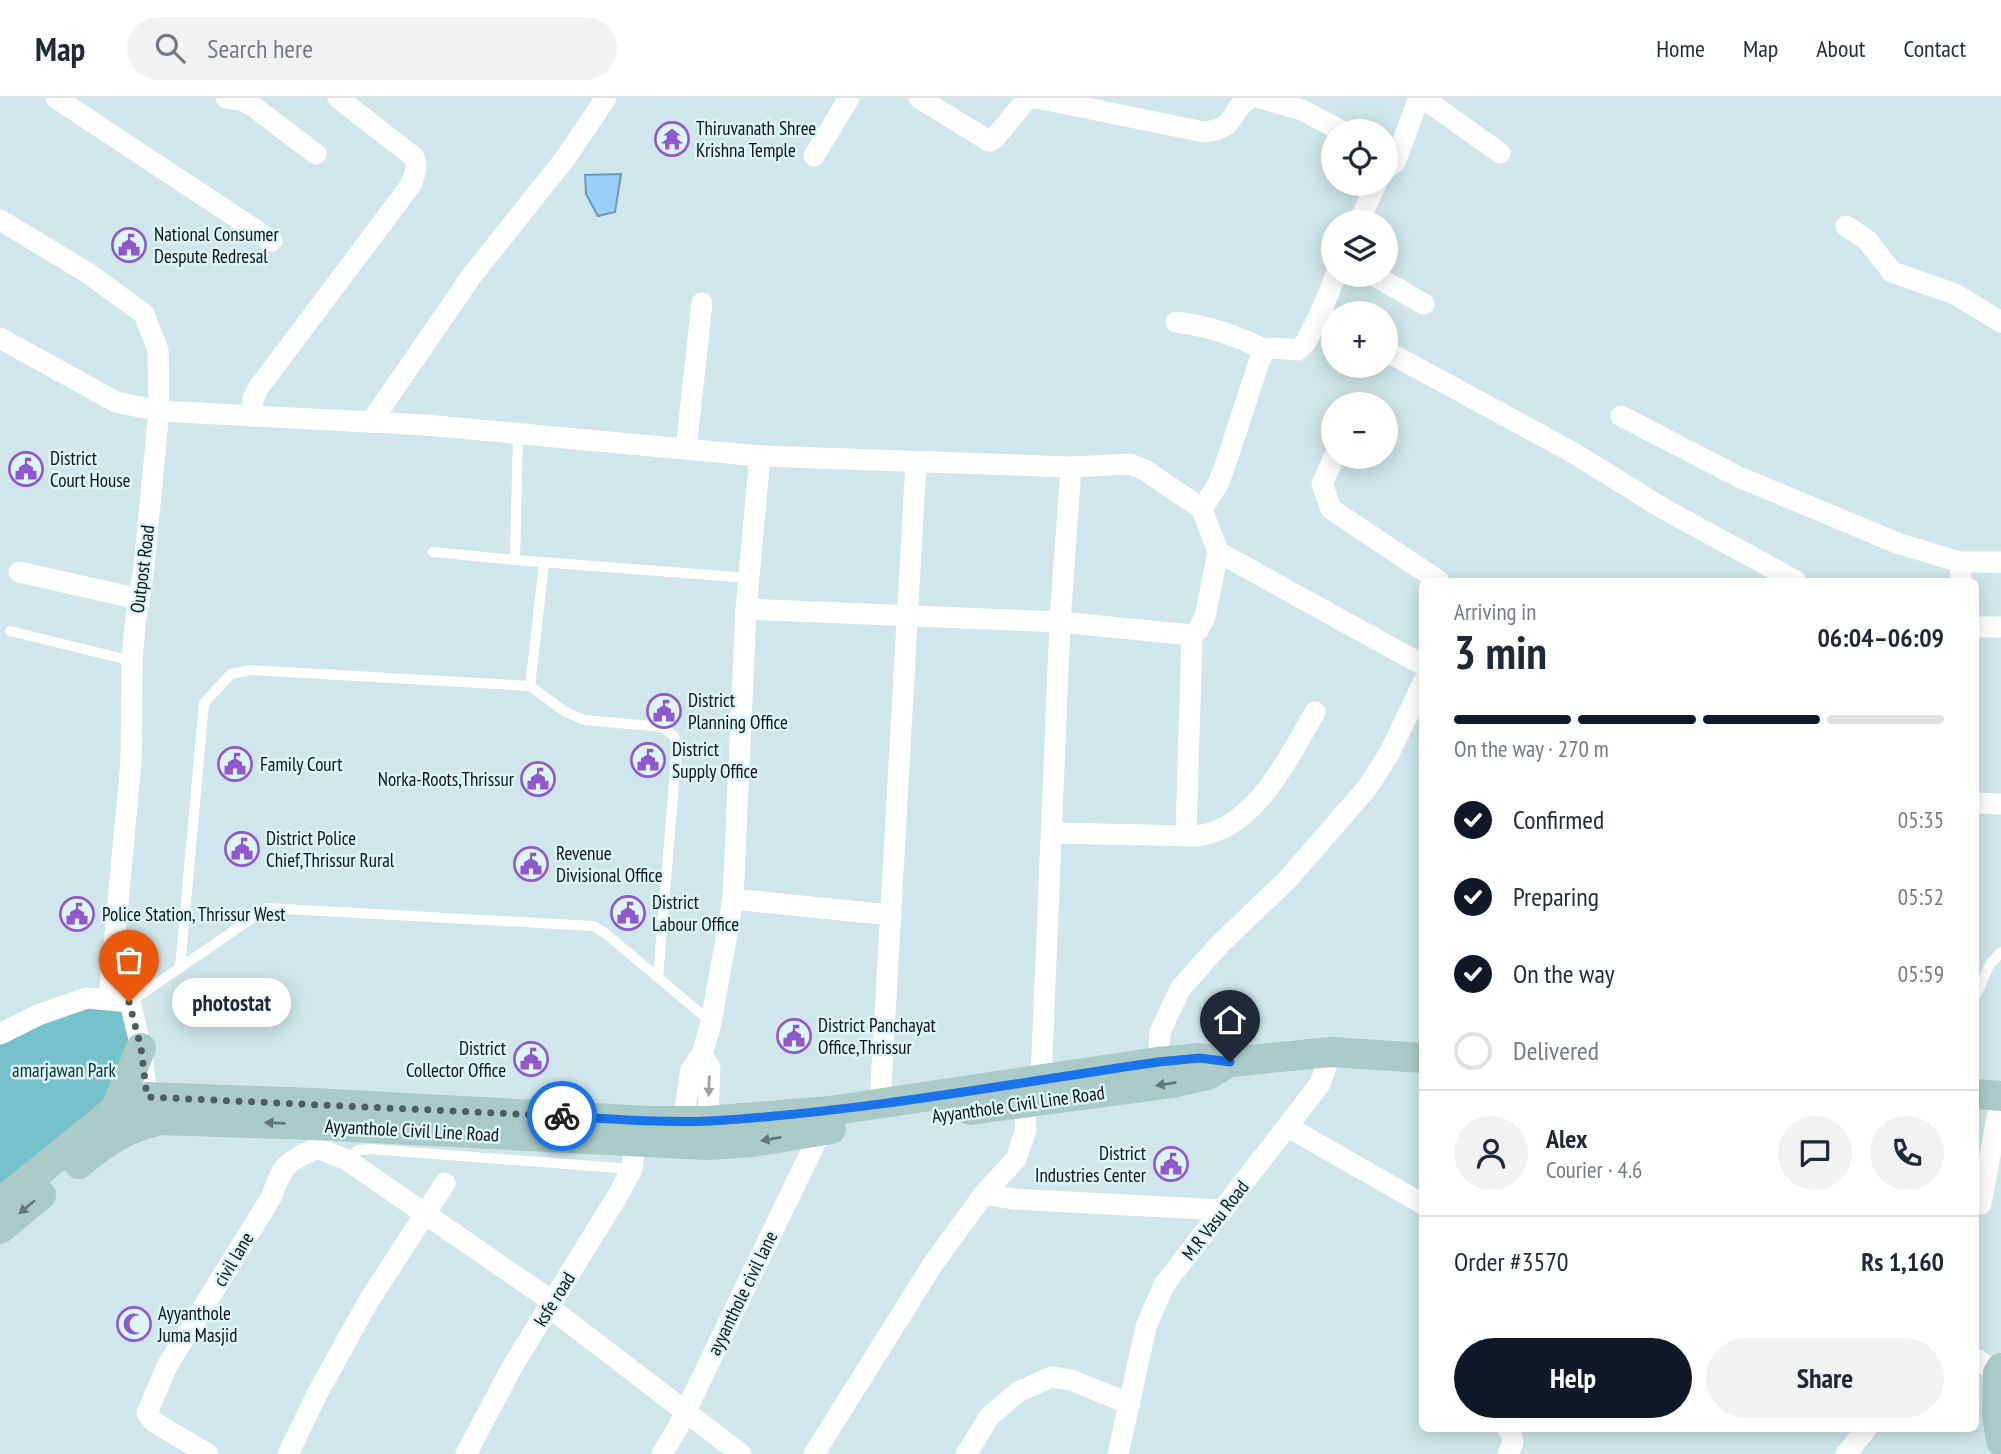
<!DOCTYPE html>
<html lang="en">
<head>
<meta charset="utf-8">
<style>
  :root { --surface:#fff; --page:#f2f2f3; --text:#1f2937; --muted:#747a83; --line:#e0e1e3; --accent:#111827 }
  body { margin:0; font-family:"PT Sans Narrow",sans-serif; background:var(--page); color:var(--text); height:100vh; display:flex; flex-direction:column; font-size:26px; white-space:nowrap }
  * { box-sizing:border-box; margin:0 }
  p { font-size:23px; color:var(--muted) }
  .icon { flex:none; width:38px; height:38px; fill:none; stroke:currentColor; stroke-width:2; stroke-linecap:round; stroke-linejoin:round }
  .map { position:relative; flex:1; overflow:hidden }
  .side { position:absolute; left:1419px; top:480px; width:560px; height:854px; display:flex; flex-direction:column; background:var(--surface); border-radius:10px; box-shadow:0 4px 18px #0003 }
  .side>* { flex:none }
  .fabs { position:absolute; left:1321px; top:21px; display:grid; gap:14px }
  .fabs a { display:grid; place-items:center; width:77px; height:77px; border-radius:50%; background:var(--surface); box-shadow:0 4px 18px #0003; font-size:35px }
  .pin { position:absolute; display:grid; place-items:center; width:60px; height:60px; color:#fff; margin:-72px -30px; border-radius:50% 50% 50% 0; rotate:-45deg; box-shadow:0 0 7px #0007 }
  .pin .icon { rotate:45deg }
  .courier { position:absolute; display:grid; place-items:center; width:70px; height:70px; margin:-35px; border:5px solid #1a73e8; border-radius:50%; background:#fff; color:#222; box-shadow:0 2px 9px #0007 }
  .bubble { position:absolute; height:49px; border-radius:24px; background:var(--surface); box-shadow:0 4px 18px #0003; font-size:23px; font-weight:700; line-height:49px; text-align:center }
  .headline em { font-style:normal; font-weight:700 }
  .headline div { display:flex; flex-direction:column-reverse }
  .headline { display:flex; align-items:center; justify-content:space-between; height:119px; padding:0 35px }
  h1 { font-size:46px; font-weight:700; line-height:52px }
  .bar { display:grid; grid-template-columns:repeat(4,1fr); gap:10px 7px; align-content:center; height:84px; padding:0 35px }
  .bar i { height:9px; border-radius:5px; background:var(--line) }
  .bar .on { background:var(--accent) }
  .bar p { grid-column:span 4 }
  .line { display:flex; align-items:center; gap:18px; padding:0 35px; border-top:2px solid var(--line) }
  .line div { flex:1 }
  .round { display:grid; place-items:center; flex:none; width:74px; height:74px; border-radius:37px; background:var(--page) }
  ol { padding:0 35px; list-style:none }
  li { display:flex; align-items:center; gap:21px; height:77px }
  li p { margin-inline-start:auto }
  li .icon { padding:7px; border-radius:50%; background:var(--accent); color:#fff; stroke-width:4 }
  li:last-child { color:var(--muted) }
  li i { width:38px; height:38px; border:4px solid var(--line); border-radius:50% }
  .button { display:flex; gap:14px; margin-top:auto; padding:14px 35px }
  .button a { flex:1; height:80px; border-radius:42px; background:var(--accent); color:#fff; font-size:28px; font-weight:700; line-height:80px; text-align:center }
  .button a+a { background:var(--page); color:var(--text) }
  header { display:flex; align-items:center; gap:42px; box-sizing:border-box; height:98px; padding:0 35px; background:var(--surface); border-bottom:2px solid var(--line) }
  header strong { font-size:33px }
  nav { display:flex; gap:38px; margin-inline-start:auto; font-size:24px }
  .search { width:490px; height:63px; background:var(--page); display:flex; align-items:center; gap:18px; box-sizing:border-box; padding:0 24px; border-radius:38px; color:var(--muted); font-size:26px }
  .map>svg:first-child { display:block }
</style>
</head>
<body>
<header>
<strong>Map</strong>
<div class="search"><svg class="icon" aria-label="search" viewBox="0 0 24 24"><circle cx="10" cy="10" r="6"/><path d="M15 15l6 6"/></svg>Search here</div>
<nav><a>Home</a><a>Map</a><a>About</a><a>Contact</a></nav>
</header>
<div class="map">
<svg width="2001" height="1356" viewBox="0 0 2001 1356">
  <rect width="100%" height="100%" fill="#cfe7ea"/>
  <path fill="#75c2cb" d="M129,904L139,949L114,1010L0,1103V936L38,917Z"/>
  <path fill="#9bcffb" stroke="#7097b6" stroke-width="2" d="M621,76L615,114L598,118L586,96L585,77Z"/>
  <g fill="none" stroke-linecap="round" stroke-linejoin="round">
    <g stroke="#fff" stroke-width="10">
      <path d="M518,335L515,462L749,480"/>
      <path d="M433,454L515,462"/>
      <path d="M10,533L132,563"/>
      <path d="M530,588L544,466"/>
      <path d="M180,870L204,605L231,576L250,572L530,588L564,613L584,622L663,629L674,638L677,647L658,880"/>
      <path d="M1976,897L1990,866L2001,854"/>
      <path d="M130,904L267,810L593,828L605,835L711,924"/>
      <path d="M347,1062L358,1052L369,1051L632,1071"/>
    </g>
    <g stroke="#fff" stroke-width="21">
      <path d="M56,0L272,143"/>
      <path d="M226,0L244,3L254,9L316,56"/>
      <path d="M919,0L989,43L995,40L1026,2L1035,0"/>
      <path d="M1037,0L1204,34C1239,31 1228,12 1250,0"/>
      <path d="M1260,0L1302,12L1342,33"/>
      <path d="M1423,0L1500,55"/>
      <path d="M814,58L849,0"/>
      <path d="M1386,71L1395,64L1419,0"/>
      <path d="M0,122L88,175L144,216L158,252L159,313L144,469L135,527L132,563L131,664L109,900"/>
      <path d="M1359,124L1376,86"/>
      <path d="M1846,128L1867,142L1892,174L1955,196L2001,224"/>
      <path d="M1373,177L1424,206"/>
      <path d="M1320,216L1336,177"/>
      <path d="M1176,224C1209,228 1236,237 1265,252"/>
      <path d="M0,240L116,304L159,313L426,327L760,358"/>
      <path d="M1386,253L1572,354L1664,411L1796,483"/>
      <path d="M252,318L253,301L259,289L410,88C415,77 418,71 414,59L338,0"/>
      <path d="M1621,318L1739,379L1897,445L1960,464L1961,483"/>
      <path d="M371,324L473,176L564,62L606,0"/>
      <path d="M686,351L702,205"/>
      <path d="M1334,359L1322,386L1331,411L1439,483"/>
      <path d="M1202,411L1218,386L1226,365L1260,261L1265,252L1274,250L1298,252L1306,244L1320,216L1334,224"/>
      <path d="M1218,454L1423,567"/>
      <path d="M1960,464H2001"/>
      <path d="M19,474L139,501"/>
      <path d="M746,511L1060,524L1071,369"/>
      <path d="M1976,529H2001"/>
      <path d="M1976,705L2001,706"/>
      <path d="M1053,735L1195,738C1202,737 1210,736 1216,733C1262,716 1292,654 1315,614"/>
      <path d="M1186,736L1192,537"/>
      <path d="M733,801L891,817"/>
      <path d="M0,936L38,917L87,900L130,904L141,950L149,1011"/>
      <path d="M702,956L710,970L707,1036"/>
      <path d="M1158,964L1160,934L1180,891L1219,847L1288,781L1367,690L1389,656L1423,585"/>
      <path d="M880,1006L916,364"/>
      <path d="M1288,1029L1423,1106"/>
      <path d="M683,1035V1023L691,972L702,956L711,925L733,801L746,511L760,358L1071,369L1130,366L1145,372L1202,411L1218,454L1205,519L1198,532L1192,537L1060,524L1041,981L1043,993"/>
      <path d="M317,1050L347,1062L553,1204"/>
      <path d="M984,1096L1013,1101L1223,1112"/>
      <path d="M1981,1106L2001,998"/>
      <path d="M549,1209L741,1356"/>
      <path d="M1976,1261L1998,1275"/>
      <path d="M1507,1330L1510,1332L1513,1344L1508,1356"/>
      <path d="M208,1356L154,1324L147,1315L167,1268L272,1098C284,1064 286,1065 317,1050L322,1042L323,1028"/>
      <path d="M288,1356L317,1296L368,1204L445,1085"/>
      <path d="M466,1356L512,1269L618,1097L632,1071L635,1044"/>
      <path d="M662,1356L678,1329L821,1033"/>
      <path d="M814,1356L933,1166L984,1096L1016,1061L1026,1032L1024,1005"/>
      <path d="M966,1356L990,1318L1018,1294L1051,1279L1071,1282L1130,1306"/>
      <path d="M1118,1356L1146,1229L1164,1187L1320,986L1331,954"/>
      <path d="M1846,1356L1867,1330"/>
    </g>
    <g stroke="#aacac8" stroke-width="30">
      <path d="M1976,996L2001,998"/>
      <path d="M970,1012L1173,985L1208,977L1223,968"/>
      <path d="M117,1017L115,1012L141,950"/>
      <path d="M79,1066C105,1044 129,1028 162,1022L311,1027L707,1047L753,1044L831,1031"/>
      <path d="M0,1105L115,1012L124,1006L147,999L313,1005L650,1023H708L830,1013L1158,964L1200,960L1230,964L1331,954L1423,960"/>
      <path d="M0,1131L41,1097"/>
      <path d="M2001,1270L1998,1275L1997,1316L2001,1343"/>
    </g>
  </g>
  <defs><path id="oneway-solid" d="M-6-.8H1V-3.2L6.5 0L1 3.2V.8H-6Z" transform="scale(1.75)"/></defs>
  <g fill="#627877">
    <use href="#oneway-solid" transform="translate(1166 986) rotate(171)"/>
    <use href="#oneway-solid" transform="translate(275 1025) rotate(-178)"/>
    <use href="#oneway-solid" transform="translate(771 1041) rotate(170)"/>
    <use href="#oneway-solid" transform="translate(27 1109) rotate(140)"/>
  </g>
  <use fill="#9da1a1" href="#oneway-solid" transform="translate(709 988) rotate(92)"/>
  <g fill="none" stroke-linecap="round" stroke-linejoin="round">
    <path stroke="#4f5d5f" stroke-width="7" stroke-dasharray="0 12.6" d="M129,904L141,950L147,999L562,1018"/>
    <path stroke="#1a73e8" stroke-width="9" d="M562,1018C611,1021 661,1025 710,1023C861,1014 1009,986 1158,964L1200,960L1230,964"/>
  </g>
  <defs>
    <g id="temple-ring" transform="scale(1.75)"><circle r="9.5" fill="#dcf5f7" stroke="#9057cf" stroke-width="1.5"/><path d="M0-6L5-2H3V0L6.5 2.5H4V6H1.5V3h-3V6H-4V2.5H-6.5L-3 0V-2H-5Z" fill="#9057cf"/></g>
    <g id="civic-ring" transform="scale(1.75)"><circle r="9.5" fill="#dcf5f7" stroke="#9057cf" stroke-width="1.5"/><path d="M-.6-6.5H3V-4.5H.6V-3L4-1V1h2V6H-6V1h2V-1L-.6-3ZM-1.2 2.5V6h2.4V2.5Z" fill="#9057cf"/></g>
    <g id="mosque-ring" transform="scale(1.75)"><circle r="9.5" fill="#dcf5f7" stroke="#9057cf" stroke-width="1.5"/><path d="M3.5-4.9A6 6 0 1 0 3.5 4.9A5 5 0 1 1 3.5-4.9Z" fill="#9057cf"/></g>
  </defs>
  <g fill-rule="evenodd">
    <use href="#temple-ring" x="672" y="41"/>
    <use href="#civic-ring" x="129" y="147"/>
    <use href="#civic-ring" x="26" y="371"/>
    <use href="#civic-ring" x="664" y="613"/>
    <use href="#civic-ring" x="648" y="662"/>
    <use href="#civic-ring" x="235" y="666"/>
    <use href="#civic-ring" x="538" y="681"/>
    <use href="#civic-ring" x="242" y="751"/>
    <use href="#civic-ring" x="531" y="766"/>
    <use href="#civic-ring" x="628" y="815"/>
    <use href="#civic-ring" x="77" y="816"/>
    <use href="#civic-ring" x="794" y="938"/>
    <use href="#civic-ring" x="531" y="961"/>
    <use href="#civic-ring" x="1171" y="1066"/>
    <use href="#mosque-ring" x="134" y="1226"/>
  </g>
  <g text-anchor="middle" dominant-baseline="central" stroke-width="5" stroke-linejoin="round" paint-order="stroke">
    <g font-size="19" fill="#0a1314" stroke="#dcf5f7" text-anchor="start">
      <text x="696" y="30">Thiruvanath Shree<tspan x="696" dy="22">Krishna Temple</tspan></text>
      <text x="154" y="136">National Consumer<tspan x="154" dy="22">Despute Redresal</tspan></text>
      <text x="50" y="360">District<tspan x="50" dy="22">Court House</tspan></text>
      <text x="688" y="602">District<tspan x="688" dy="22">Planning Office</tspan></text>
      <text x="672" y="651">District<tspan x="672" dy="22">Supply Office</tspan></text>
      <text x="260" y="666">Family Court</text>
      <text x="514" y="681" text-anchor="end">Norka-Roots,Thrissur</text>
      <text x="266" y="740">District Police<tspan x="266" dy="22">Chief,Thrissur Rural</tspan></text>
      <text x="556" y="755">Revenue<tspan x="556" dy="22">Divisional Office</tspan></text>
      <text x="652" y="804">District<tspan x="652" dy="22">Labour Office</tspan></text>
      <text x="102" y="816">Police Station, Thrissur West</text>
      <text x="818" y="927">District Panchayat<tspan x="818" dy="22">Office,Thrissur</tspan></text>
      <text x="506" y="950" text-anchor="end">District<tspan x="506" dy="22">Collector Office</tspan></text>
      <text x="1146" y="1055" text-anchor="end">District<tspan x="1146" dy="22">Industries Center</tspan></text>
      <text x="158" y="1215">Ayyanthole<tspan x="158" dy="22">Juma Masjid</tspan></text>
    </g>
    <g font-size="19" fill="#0a1314" stroke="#dcf5f7">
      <text transform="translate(142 471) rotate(-83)">Outpost Road</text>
      <text transform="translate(1018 1006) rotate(-8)">Ayyanthole Civil Line Road</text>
      <text transform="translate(412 1032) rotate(3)">Ayyanthole Civil Line Road</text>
      <text transform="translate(1215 1122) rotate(-52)">M.R Vasu Road</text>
      <text transform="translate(233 1161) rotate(-59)">civil lane</text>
      <text transform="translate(742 1195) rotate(-64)">ayyanthole civil lane</text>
      <text transform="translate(554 1201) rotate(-58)">ksfe road</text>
    </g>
    <g font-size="19" fill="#052f34" stroke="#dcf5f7">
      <text x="64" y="972">amarjawan Park</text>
    </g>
  </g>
</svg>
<div class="fabs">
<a><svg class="icon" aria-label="locate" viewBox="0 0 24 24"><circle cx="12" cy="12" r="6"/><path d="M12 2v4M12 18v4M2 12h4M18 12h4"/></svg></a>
<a><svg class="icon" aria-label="layers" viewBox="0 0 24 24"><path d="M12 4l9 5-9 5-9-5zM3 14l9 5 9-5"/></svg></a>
<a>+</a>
<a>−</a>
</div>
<div class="pin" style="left:129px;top:904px;background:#ea580c"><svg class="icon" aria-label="bag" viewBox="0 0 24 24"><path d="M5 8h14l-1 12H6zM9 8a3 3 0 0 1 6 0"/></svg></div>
<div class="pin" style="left:1230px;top:964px;background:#1f2937"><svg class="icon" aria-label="home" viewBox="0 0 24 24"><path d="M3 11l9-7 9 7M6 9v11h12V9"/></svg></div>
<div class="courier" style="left:562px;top:1018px"><svg class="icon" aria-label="bike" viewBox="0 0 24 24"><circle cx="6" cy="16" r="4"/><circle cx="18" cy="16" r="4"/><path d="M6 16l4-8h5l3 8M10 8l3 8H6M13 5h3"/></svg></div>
<div class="bubble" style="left:172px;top:880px;width:119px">photostat</div>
<section class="side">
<div class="headline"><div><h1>3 min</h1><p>Arriving in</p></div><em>06:04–06:09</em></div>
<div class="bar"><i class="on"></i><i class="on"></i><i class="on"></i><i></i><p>On the way · 270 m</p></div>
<ol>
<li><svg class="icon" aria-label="check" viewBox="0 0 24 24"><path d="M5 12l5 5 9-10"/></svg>Confirmed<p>05:35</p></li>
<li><svg class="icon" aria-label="check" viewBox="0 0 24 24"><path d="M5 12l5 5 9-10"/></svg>Preparing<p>05:52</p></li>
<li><svg class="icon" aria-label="check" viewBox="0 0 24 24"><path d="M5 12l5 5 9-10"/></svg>On the way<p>05:59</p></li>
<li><i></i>Delivered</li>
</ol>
<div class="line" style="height:126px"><a class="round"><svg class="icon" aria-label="person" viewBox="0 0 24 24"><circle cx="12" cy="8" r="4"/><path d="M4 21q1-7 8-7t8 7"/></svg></a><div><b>Alex</b><p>Courier · 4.6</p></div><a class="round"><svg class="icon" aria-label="chat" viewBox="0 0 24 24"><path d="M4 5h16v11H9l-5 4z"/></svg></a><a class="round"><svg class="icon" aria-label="phone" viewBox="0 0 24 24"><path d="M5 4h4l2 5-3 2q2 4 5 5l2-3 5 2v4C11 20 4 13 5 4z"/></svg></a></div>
<div class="line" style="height:91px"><div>Order #3570</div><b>Rs 1,160</b></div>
<div class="button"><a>Help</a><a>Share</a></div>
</section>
</div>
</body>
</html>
